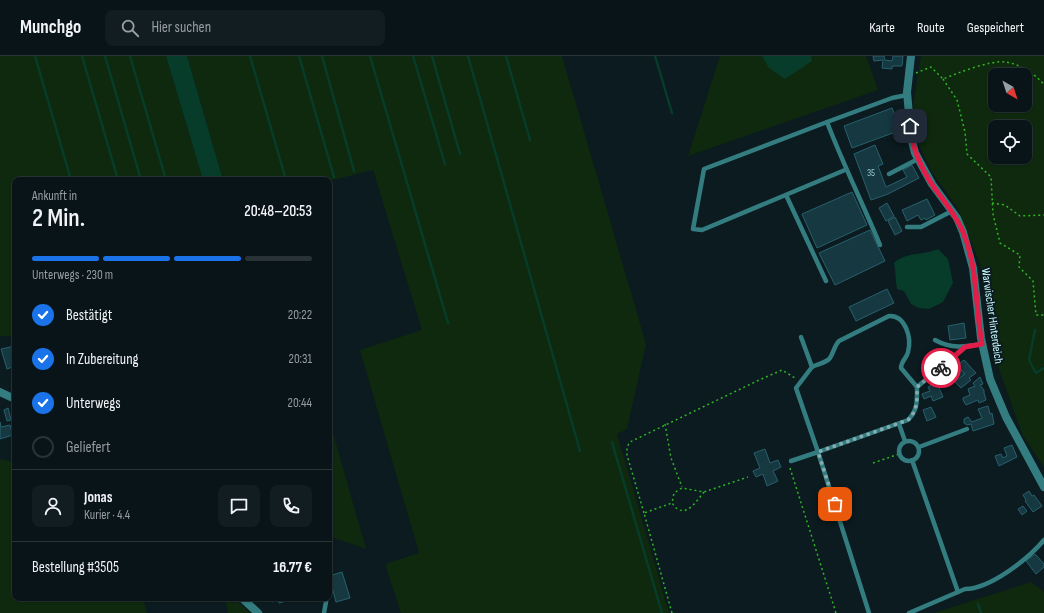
<!DOCTYPE html>
<html lang="de">
<head>
<meta charset="utf-8">
<style>
  :root { --surface:#081417; --page:#111d20; --text:#f1f3f6; --muted:#989ea1; --line:#293336; --accent:#1a73e8 }
  body { margin:0; font-family:"Sofia Sans Condensed",sans-serif; background:var(--page); color:var(--text); height:100vh; display:flex; flex-direction:column; font-size:15px; white-space:nowrap }
  * { box-sizing:border-box; margin:0 }
  p { font-size:13px; color:var(--muted) }
  .icon { flex:none; width:22px; height:22px; fill:none; stroke:currentColor; stroke-width:2; stroke-linecap:round; stroke-linejoin:round }
  .map { position:relative; flex:1; overflow:hidden }
  .drawer { position:absolute; left:12px; top:121px; width:320px; height:424px; display:flex; flex-direction:column; background:var(--surface); border-radius:8px; box-shadow:0 1px 3px #0004,0 0 0 1px var(--line) }
  .drawer>* { flex:none }
  .needle { width:26px; rotate:141deg }
  .tools { position:absolute; left:988px; top:12px; display:grid; gap:8px }
  .tools a { display:grid; place-items:center; width:44px; height:44px; border-radius:8px; background:var(--surface); box-shadow:0 1px 3px #0004,0 0 0 1px var(--line); font-size:20px }
  .pin { position:absolute; display:grid; place-items:center; width:34px; height:34px; color:#fff; margin:-17px; border-radius:8px; box-shadow:0 2px 6px #0006 }
  .courier { position:absolute; display:grid; place-items:center; width:40px; height:40px; margin:-20px; border:3px solid #e11d48; border-radius:50%; background:#fff; color:#222; box-shadow:0 1px 5px #0007 }
  .overview em { font-style:normal; font-weight:600 }
  .overview div { display:flex; flex-direction:column-reverse }
  .overview { display:flex; align-items:center; justify-content:space-between; height:68px; padding:0 20px }
  h1 { font-size:26px; font-weight:600; line-height:30px }
  .bar { display:grid; grid-template-columns:repeat(4,1fr); gap:6px 4px; align-content:center; height:48px; padding:0 20px }
  .bar i { height:5px; border-radius:3px; background:var(--line) }
  .bar .on { background:var(--accent) }
  .bar p { grid-column:span 4 }
  .line { display:flex; align-items:center; gap:10px; padding:0 20px; border-top:1px solid var(--line) }
  .line div { flex:1 }
  .round { display:grid; place-items:center; flex:none; width:42px; height:42px; border-radius:8px; background:var(--page) }
  ol { padding:0 20px; list-style:none }
  li { display:flex; align-items:center; gap:12px; height:44px }
  li p { margin-inline-start:auto }
  li .icon { padding:4px; border-radius:50%; background:var(--accent); color:#fff; stroke-width:4 }
  li:last-child { color:var(--muted) }
  li i { width:22px; height:22px; border:2px solid var(--line); border-radius:50% }
  header { display:flex; align-items:center; gap:24px; box-sizing:border-box; height:56px; padding:0 20px; background:var(--surface); border-bottom:1px solid var(--line) }
  header strong { font-size:19px }
  nav { display:flex; gap:22px; margin-inline-start:auto; font-size:14px }
  .search { width:280px; height:36px; background:var(--page); display:flex; align-items:center; gap:10px; box-sizing:border-box; padding:0 14px; border-radius:8px; color:var(--muted); font-size:15px }
  .map>svg:first-child { display:block }
</style>
</head>
<body>
<header>
<strong>Munchgo</strong>
<div class="search"><svg class="icon" aria-label="search" viewBox="0 0 24 24"><circle cx="10" cy="10" r="6"/><path d="M15 15l6 6"/></svg>Hier suchen</div>
<nav><a>Karte</a><a>Route</a><a>Gespeichert</a></nav>
</header>
<div class="map">
<svg width="1044" height="557" viewBox="0 0 1044 557">
  <rect width="100%" height="100%" fill="#0b1b1f"/>
  <g fill="#0f290e" fill-rule="evenodd">
    <path d="M0,0H166L203,124H15V280H0Z"/>
    <path d="M187,0H562L646,288L627,373L617,378L669,557H401L385,508L419,497L360,294L422,274L373,114L329,125V124H223Z"/>
    <path d="M720,0H866L878,34L688,100Z"/>
    <path d="M921,0H1044V411L1023,380L994,299L980,208L958,153L931,115L919,89L913,50ZM995,19H1025V49H995ZM995,71H1025V101H995Z"/>
    <path d="M329,363L366,493L329,480Z"/>
    <path d="M0,403L15,406V542H143L147,557H0Z"/>
    <path d="M1031,526L1044,536V557H934Z"/>
    <path d="M225,542H234L250,557H228Z"/>
  </g>
  <g fill="#063c29">
    <path d="M166,0H187L223,124H203Z"/>
    <path d="M762,0H811L812,5L785,23L769,12Z"/>
    <path d="M938,193L948,203L953,227L943,246L929,253L919,252L911,248L904,235L897,233C895,224 896,216 894,207C908,195 922,200 938,193Z"/>
  </g>
  <g fill="none" stroke-linecap="round" stroke-linejoin="round">
    <g stroke="#063c29" stroke-width="2.5">
      <path d="M35,0L71,124"/>
      <path d="M82,0L118,124"/>
      <path d="M105,0L141,124"/>
      <path d="M130,0L166,124"/>
      <path d="M250,0L286,124"/>
      <path d="M299,0L334,121"/>
      <path d="M322,0L354,115"/>
      <path d="M370,0L448,267"/>
      <path d="M413,0L445,108"/>
      <path d="M432,0L460,98"/>
      <path d="M468,0L580,395"/>
      <path d="M506,0L530,84"/>
      <path d="M655,0L672,57"/>
      <path d="M1035,274L1029,304L1036,317L1044,312"/>
      <path d="M612,386L662,557"/>
      <path d="M978,548L981,557"/>
    </g>
  </g>
  <g fill="#163841" stroke="#27606e">
    <path d="M873,0H884L885,4L892,5L893,0H903L902,10H892V13L882,12L883,4L874,5Z"/>
    <path d="M892,52L901,74L852,92L844,70Z"/>
    <path d="M875,89L883,108L878,110L886,131L907,121L903,114L912,109L919,122L888,138L871,144L854,98Z"/>
    <path d="M852,136L867,169L817,192L802,158Z"/>
    <path d="M927,143L935,159L926,164L925,162L921,164L918,159L907,165L902,154Z"/>
    <path d="M887,147L894,160L886,165L879,152Z"/>
    <path d="M895,161L902,175L895,179L888,165Z"/>
    <path d="M870,174L885,205L835,229L819,197Z"/>
    <path d="M887,233L894,247L856,265L849,251Z"/>
    <path d="M964,267L966,282L950,284L948,270Z"/>
    <path d="M15,290V310L7,313L1,293Z"/>
    <path d="M964,304L976,317L969,322L971,324L961,332L955,326L965,318L957,309Z"/>
    <path d="M958,310L965,318L957,324L955,321L952,323L948,319Z"/>
    <path d="M980,321L983,328L980,329L984,334V337L986,344L979,347L978,344L966,349L963,344V342L970,339L968,333L975,330L973,327Z"/>
    <path d="M937,327L943,341L933,345L931,340L924,343L922,338L930,335L928,331Z"/>
    <path d="M988,350L990,358L992,357L994,368L973,375L971,368L967,369L964,367V363L968,361L972,366L982,362L978,353Z"/>
    <path d="M931,351L936,361L927,365L923,354Z"/>
    <path d="M8,352L11,364L7,365L4,354Z"/>
    <path d="M0,366L1,371L10,369L13,379L0,383Z"/>
    <path d="M1012,389L1017,401L999,410L995,400L1001,398L1003,402L1007,400L1004,392Z"/>
    <path d="M765,393L770,407L778,404L781,411L773,415L778,425L767,430L763,418L756,421L753,415L760,412L754,397Z"/>
    <path d="M1029,435L1032,440L1034,439L1042,450L1033,456L1025,445L1026,444L1023,439Z"/>
    <path d="M1023,450L1027,455L1022,459L1018,453Z"/>
    <path d="M1035,498L1044,508V511L1036,518L1026,505Z"/>
    <path d="M342,516L350,542L336,546L329,520Z"/>
    <path d="M271,542H282L283,546L279,547L278,544L272,546Z"/>
  </g>
  <g fill="none" stroke-linecap="round" stroke-linejoin="round">
    <g stroke="#2fb526" stroke-width="1.5" stroke-dasharray="2 3" stroke-linecap="butt">
      <path d="M916,17L931,11L943,23C958,17 990,4 1005,6C1018,7 1037,19 1044,29"/>
      <path d="M943,23L957,44L965,76L967,98L991,121L993,158L1000,187L1020,199L1019,211L1033,225L1036,259H1044"/>
      <path d="M992,147L1005,149L1020,160L1044,159"/>
      <path d="M665,368L671,402L682,431"/>
      <path d="M873,407L899,398"/>
      <path d="M790,412L836,557"/>
      <path d="M704,436C695,447 684,465 672,447L674,437L682,432L704,436L748,421"/>
      <path d="M644,457L627,399V391L630,386L757,325L782,314L795,322"/>
      <path d="M672,557L644,457L672,447"/>
    </g>
    <g stroke="#337d80" stroke-width="4.5">
      <path d="M827,66L704,113L693,173L702,174L845,114"/>
      <path d="M889,118L918,103"/>
      <path d="M786,139L826,225"/>
      <path d="M907,171H921L952,155"/>
      <path d="M880,189C863,148 843,108 827,66L892,42L907,39"/>
      <path d="M801,281L812,311C818,308 826,307 830,302C834,296 834,290 839,285L889,260C905,259 912,281 908,296C907,302 901,305 901,312L917,331"/>
      <path d="M935,284C951,293 965,291 982,288"/>
      <path d="M899,368L905,385"/>
      <circle cx="909" cy="395" r="10"/>
      <path d="M919,391L967,373"/>
      <path d="M912,404L958,536"/>
      <path d="M791,405L818,396L796,332L812,311"/>
      <path d="M324,557L326,546V542"/>
      <path d="M869,557L818,396L908,364C918,354 917,344 917,331L965,291"/>
      <path d="M909,557L965,533C990,533 1028,503 1044,484"/>
    </g>
    <g stroke="#337d80" stroke-width="8">
      <path d="M911,0L907,36L911,81L915,97L932,128L957,162L963,176L973,212L981,282L990,323L1006,361L1044,431"/>
      <path d="M0,336L15,343"/>
      <path d="M242,542L258,557"/>
    </g>
  </g>
  <g fill="none" stroke-linecap="round" stroke-linejoin="round">
    <path stroke="#86abb1" stroke-width="4" stroke-dasharray="0 7.2" d="M835,448L818,396L908,364C918,354 917,344 917,331L941,312"/>
    <path stroke="#e11d48" stroke-width="5" d="M910,70C912,92 921,112 933,130C944,145 956,159 963,176C978,211 975,251 982,288L965,291L941,312"/>
  </g>
  <g text-anchor="middle" dominant-baseline="central" stroke-width="4" stroke-linejoin="round" paint-order="stroke">
    <g font-size="10" fill="#9cc9d0">
      <text x="871" y="117">35</text>
    </g>
    <g font-size="12" fill="#c8f9ff" stroke="#0b1b1f">
      <text transform="translate(992 260) rotate(82)">Warwischer Hinterdeich</text>
    </g>
  </g>
</svg>
<div class="tools">
<a><svg class="needle" viewBox="-14 -14 28 28"><path d="M0-13l5 13h-10z" fill="#e53935"/><path d="M0 13l5-13h-10z" fill="#989ea1"/></svg></a>
<a><svg class="icon" aria-label="locate" viewBox="0 0 24 24"><circle cx="12" cy="12" r="6"/><path d="M12 2v4M12 18v4M2 12h4M18 12h4"/></svg></a>
</div>
<div class="pin" style="left:835px;top:448px;background:#ea580c"><svg class="icon" aria-label="bag" viewBox="0 0 24 24"><path d="M5 8h14l-1 12H6zM9 8a3 3 0 0 1 6 0"/></svg></div>
<div class="pin" style="left:910px;top:70px;background:#1f2937"><svg class="icon" aria-label="home" viewBox="0 0 24 24"><path d="M3 11l9-7 9 7M6 9v11h12V9"/></svg></div>
<div class="courier" style="left:941px;top:312px"><svg class="icon" aria-label="bike" viewBox="0 0 24 24"><circle cx="6" cy="16" r="4"/><circle cx="18" cy="16" r="4"/><path d="M6 16l4-8h5l3 8M10 8l3 8H6M13 5h3"/></svg></div>
<section class="drawer">
<div class="overview"><div><h1>2 Min.</h1><p>Ankunft in</p></div><em>20:48–20:53</em></div>
<div class="bar"><i class="on"></i><i class="on"></i><i class="on"></i><i></i><p>Unterwegs · 230 m</p></div>
<ol>
<li><svg class="icon" aria-label="check" viewBox="0 0 24 24"><path d="M5 12l5 5 9-10"/></svg>Bestätigt<p>20:22</p></li>
<li><svg class="icon" aria-label="check" viewBox="0 0 24 24"><path d="M5 12l5 5 9-10"/></svg>In Zubereitung<p>20:31</p></li>
<li><svg class="icon" aria-label="check" viewBox="0 0 24 24"><path d="M5 12l5 5 9-10"/></svg>Unterwegs<p>20:44</p></li>
<li><i></i>Geliefert</li>
</ol>
<div class="line" style="height:72px"><a class="round"><svg class="icon" aria-label="person" viewBox="0 0 24 24"><circle cx="12" cy="8" r="4"/><path d="M4 21q1-7 8-7t8 7"/></svg></a><div><b>Jonas</b><p>Kurier · 4.4</p></div><a class="round"><svg class="icon" aria-label="chat" viewBox="0 0 24 24"><path d="M4 5h16v11H9l-5 4z"/></svg></a><a class="round"><svg class="icon" aria-label="phone" viewBox="0 0 24 24"><path d="M5 4h4l2 5-3 2q2 4 5 5l2-3 5 2v4C11 20 4 13 5 4z"/></svg></a></div>
<div class="line" style="height:52px"><div>Bestellung #3505</div><b>16.77 €</b></div>
</section>
</div>
</body>
</html>
